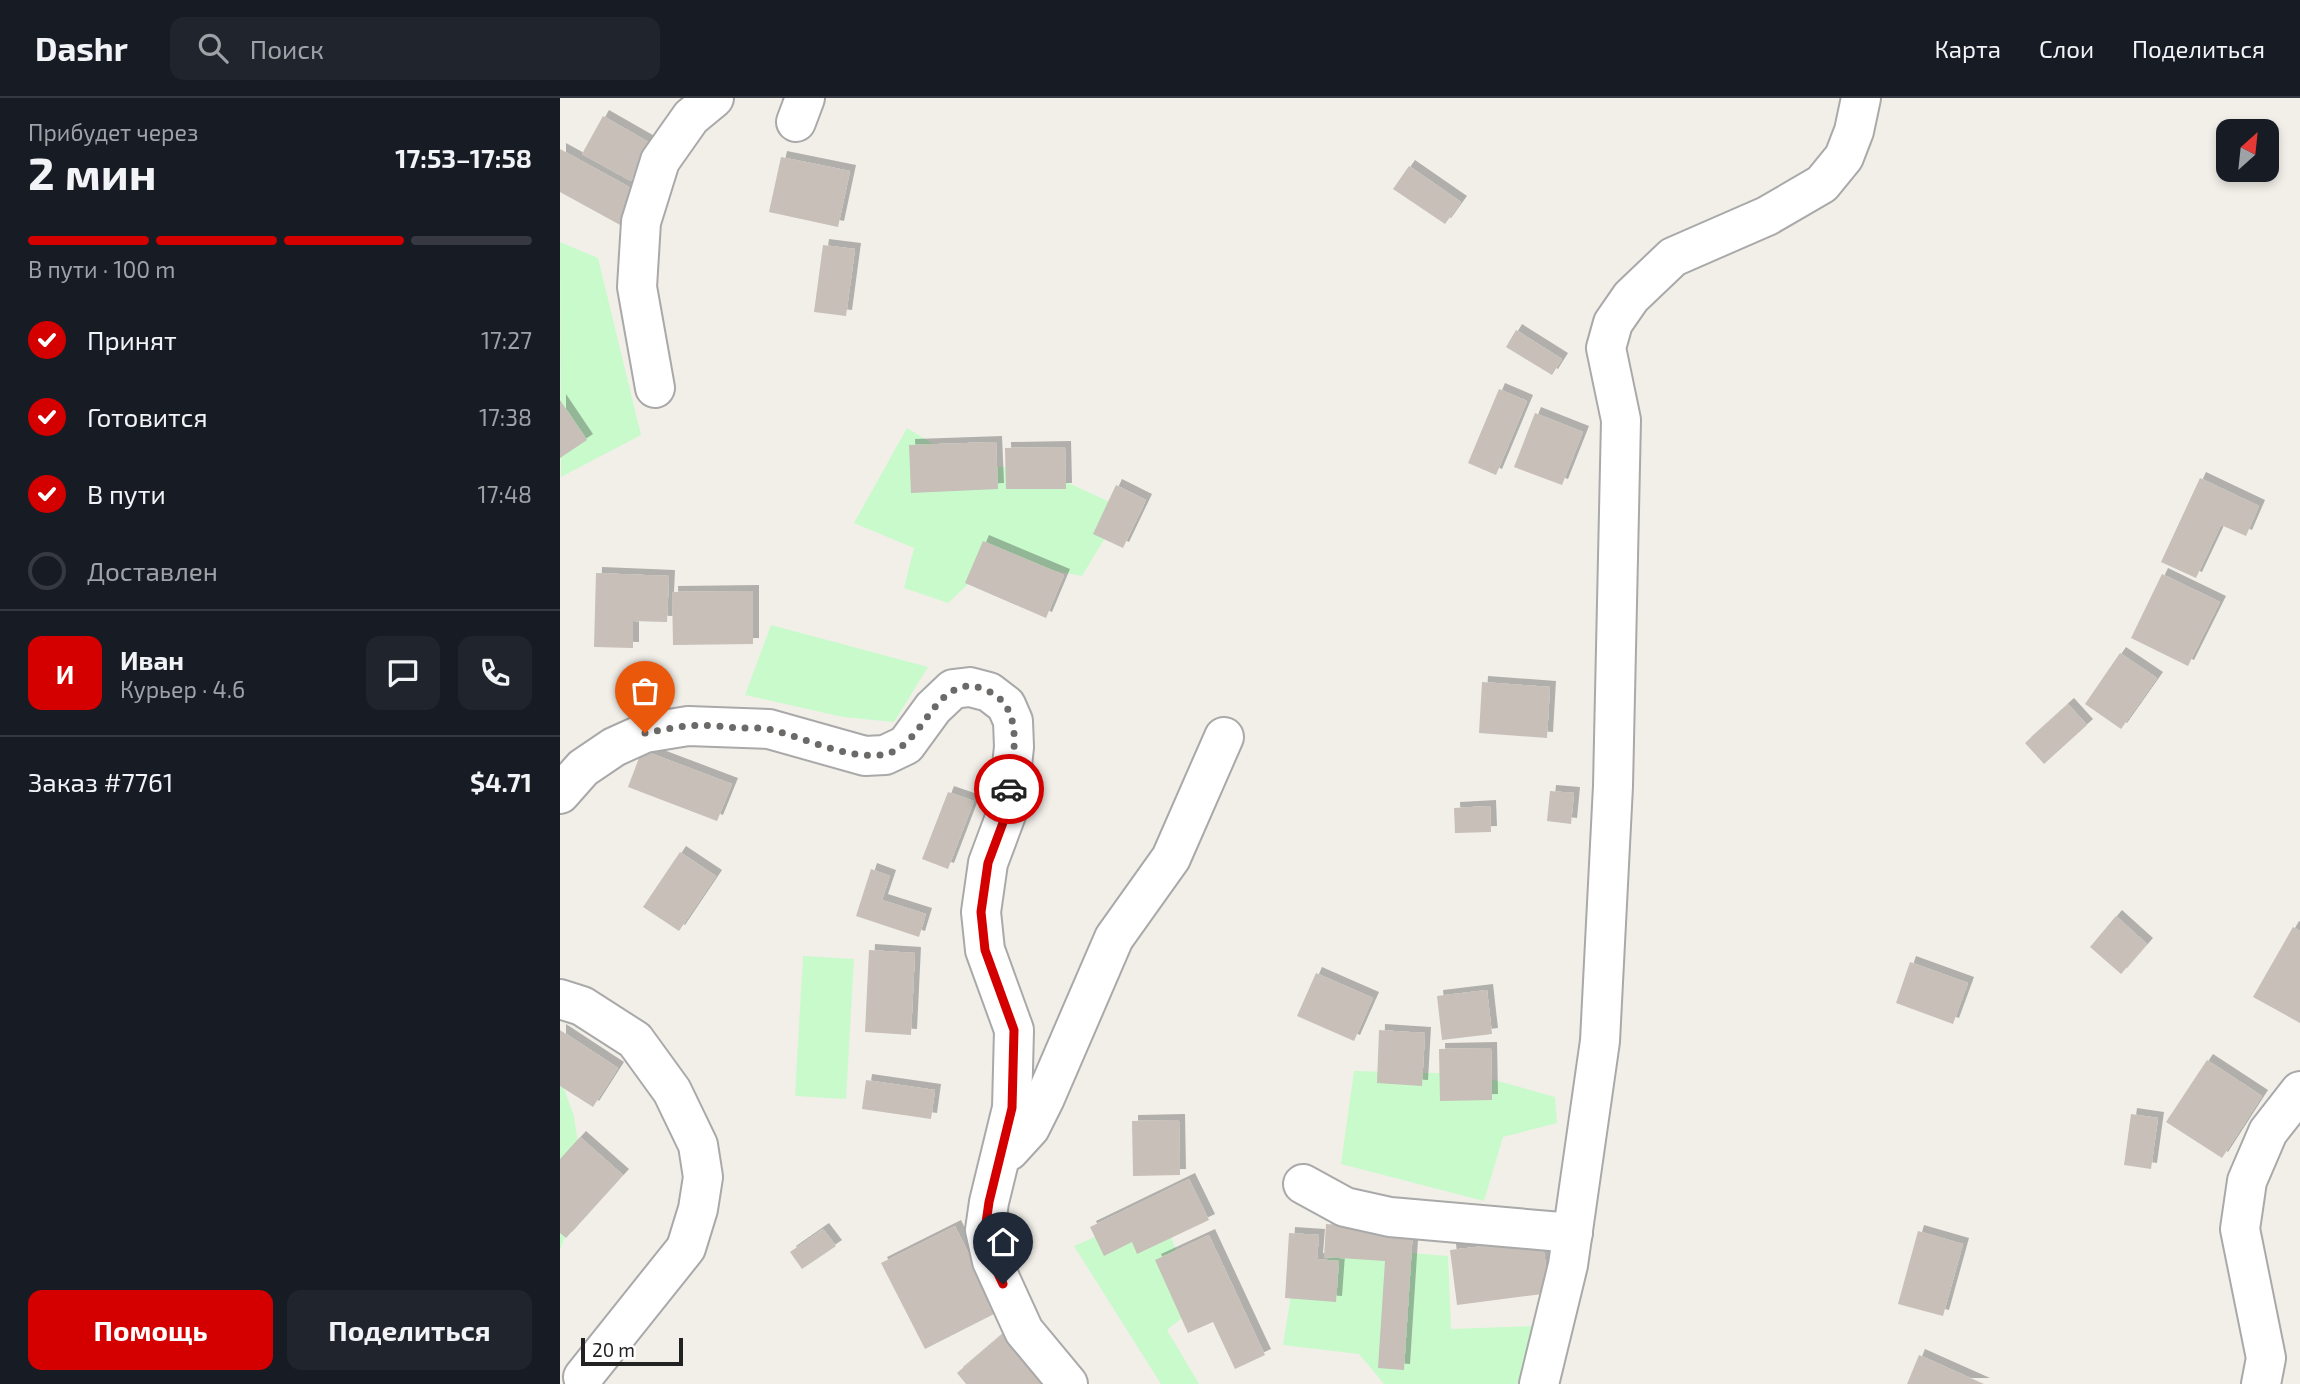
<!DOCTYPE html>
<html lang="ru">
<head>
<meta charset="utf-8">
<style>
  :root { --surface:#171b24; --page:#20242c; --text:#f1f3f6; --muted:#9ea1a6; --line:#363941; --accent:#d40000 }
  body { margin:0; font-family:"Exo 2",sans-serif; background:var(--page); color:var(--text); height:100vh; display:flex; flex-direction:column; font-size:26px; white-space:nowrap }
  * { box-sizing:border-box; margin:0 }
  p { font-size:23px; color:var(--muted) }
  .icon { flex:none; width:38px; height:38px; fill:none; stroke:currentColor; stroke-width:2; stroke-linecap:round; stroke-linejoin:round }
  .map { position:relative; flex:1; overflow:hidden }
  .panel { display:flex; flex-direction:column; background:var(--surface); width:560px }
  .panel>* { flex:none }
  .needle { width:46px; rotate:27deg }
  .controls { position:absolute; left:1656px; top:21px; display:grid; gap:14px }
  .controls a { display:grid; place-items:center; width:63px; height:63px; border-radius:14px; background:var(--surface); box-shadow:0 4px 10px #0003; font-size:35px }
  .scale { position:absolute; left:21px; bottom:18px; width:102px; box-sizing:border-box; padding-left:7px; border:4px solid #222; border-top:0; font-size:19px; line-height:24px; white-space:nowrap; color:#222; -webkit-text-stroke:5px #fff; paint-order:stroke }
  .pin { position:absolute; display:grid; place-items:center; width:60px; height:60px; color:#fff; margin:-72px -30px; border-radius:50% 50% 50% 0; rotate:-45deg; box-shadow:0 0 7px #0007 }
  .pin .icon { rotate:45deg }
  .courier { position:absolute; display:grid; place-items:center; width:70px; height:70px; margin:-35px; border:5px solid #d40000; border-radius:50%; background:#fff; color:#222; box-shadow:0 2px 9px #0007 }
  .summary em { font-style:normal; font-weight:700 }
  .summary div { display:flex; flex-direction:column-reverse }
  .summary { display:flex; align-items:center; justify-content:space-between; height:119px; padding:0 28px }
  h1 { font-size:46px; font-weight:700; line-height:52px }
  .bar { display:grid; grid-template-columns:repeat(4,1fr); gap:10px 7px; align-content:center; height:84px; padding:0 28px }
  .bar i { height:9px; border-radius:5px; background:var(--line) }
  .bar .current { background:var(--accent) }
  .bar p { grid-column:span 4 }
  .line { display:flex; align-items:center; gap:18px; padding:0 28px; border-top:2px solid var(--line) }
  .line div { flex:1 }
  .round { display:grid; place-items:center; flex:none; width:74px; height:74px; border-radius:14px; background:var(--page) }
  ol { padding:0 28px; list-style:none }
  li { display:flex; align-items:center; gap:21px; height:77px }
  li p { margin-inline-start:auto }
  li .icon { padding:7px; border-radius:50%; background:var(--accent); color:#fff; stroke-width:4 }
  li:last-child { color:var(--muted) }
  li i { width:38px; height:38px; border:4px solid var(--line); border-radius:50% }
  .button { display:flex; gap:14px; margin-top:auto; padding:14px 28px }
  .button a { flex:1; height:80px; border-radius:14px; background:var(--accent); color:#fff; font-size:28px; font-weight:700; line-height:80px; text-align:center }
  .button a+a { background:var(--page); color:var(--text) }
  header { display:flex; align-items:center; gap:42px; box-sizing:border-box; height:98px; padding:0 35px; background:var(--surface); border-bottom:2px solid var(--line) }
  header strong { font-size:33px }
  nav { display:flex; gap:38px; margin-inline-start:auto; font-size:24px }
  .search { width:490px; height:63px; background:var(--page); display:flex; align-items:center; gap:18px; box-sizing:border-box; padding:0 24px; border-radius:14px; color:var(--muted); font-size:26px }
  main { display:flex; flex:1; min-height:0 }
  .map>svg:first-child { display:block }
</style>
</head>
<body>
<header>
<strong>Dashr</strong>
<div class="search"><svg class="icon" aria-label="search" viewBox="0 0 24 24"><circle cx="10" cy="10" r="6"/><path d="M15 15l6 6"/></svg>Поиск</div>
<nav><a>Карта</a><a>Слои</a><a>Поделиться</a></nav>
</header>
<main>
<section class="panel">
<div class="summary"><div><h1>2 мин</h1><p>Прибудет через</p></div><em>17:53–17:58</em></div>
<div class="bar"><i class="current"></i><i class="current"></i><i class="current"></i><i></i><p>В пути · 100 m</p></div>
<ol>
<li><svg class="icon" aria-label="check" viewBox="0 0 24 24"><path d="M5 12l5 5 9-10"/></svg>Принят<p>17:27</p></li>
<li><svg class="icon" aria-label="check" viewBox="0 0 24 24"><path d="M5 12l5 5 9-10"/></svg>Готовится<p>17:38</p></li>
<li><svg class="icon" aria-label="check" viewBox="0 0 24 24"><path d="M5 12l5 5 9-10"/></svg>В пути<p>17:48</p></li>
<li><i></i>Доставлен</li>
</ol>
<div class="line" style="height:126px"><b class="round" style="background:var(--accent);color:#fff">И</b><div><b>Иван</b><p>Курьер · 4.6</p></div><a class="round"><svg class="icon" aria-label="chat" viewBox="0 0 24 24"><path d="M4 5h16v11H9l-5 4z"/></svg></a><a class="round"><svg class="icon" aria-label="phone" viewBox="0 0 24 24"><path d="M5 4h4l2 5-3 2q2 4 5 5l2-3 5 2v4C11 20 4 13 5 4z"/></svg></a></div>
<div class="line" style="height:91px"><div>Заказ #7761</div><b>$4.71</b></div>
<div class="button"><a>Помощь</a><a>Поделиться</a></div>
</section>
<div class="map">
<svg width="1740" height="1286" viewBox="0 0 1740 1286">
  <defs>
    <filter id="shadow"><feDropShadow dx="6" dy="-6" stdDeviation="0" flood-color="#0004"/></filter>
  </defs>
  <rect width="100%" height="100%" fill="#f2efe9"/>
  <g fill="#c8facc">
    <path d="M0,144L38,160L81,337L1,379Z"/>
    <path d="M347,330L406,366L480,372L563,410L522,478L435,461L388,505L344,490L354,450L294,425Z"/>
    <path d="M211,527L368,569L334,624L283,619L185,597Z"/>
    <path d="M243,858L294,861L286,1001L235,998Z"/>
    <path d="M794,973L913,976L995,999L997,1025L943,1039L924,1103L781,1066Z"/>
    <path d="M0,980L14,1018L24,1086L0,1152Z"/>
    <path d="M600,1111L638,1207L607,1232L639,1286H601L514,1148Z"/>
    <path d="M791,1150L888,1158L891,1231L976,1228L966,1286H824L799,1256L723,1247L734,1177Z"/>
  </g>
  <g fill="#c7bfb8" filter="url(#shadow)">
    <path d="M43,18L92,46L71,83L22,56Z"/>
    <path d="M0,51L80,95L62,128L0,94Z"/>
    <path d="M221,59L290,73L278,129L209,114Z"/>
    <path d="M849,68L901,104L885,126L833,91Z"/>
    <path d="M263,147L295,151L286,218L254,214Z"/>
    <path d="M956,232L1002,261L992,277L946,249Z"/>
    <path d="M939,291L967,303L936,377L908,365Z"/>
    <path d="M0,302L27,342L0,360Z"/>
    <path d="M975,315L1023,334L1002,387L954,369Z"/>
    <path d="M436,344L438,391L351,395L349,347Z"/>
    <path d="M505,349L506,391H446L445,350Z"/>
    <path d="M1640,380L1699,408L1686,438L1661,427L1636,480L1601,464Z"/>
    <path d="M556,387L586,402L563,450L533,436Z"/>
    <path d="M423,443L504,477L486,520L405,485Z"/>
    <path d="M36,475L109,478L107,524L73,523V550L34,549Z"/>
    <path d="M1602,476L1660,504L1628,568L1571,540Z"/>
    <path d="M193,493V546L113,547L112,494Z"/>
    <path d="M1560,555L1597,580L1561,631L1525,606Z"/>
    <path d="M922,584L990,589L987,640L919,635Z"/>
    <path d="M1508,606L1527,627L1484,666L1465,645Z"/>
    <path d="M82,652L172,686L157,723L68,689Z"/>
    <path d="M990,693L1014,695L1011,726L987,723Z"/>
    <path d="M388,694L414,703L388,771L362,761Z"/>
    <path d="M930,708L931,734L895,735L894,710Z"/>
    <path d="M120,754L156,778L119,833L83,809Z"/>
    <path d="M311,771L330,778L322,802L366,816L359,839L296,818Z"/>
    <path d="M1556,818L1587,846L1561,876L1530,849Z"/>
    <path d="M1733,829L1740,833V925L1693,899Z"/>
    <path d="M309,852L355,855L351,937L305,934Z"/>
    <path d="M1350,864L1408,885L1393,926L1336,905Z"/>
    <path d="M756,875L813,900L794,943L737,918Z"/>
    <path d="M927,892L932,936L882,942L877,898Z"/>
    <path d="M0,932L58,970L33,1009L0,988Z"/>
    <path d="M819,932L865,935L862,988L817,985Z"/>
    <path d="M931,950L932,1002L880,1003L879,951Z"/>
    <path d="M1647,962L1702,998L1662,1060L1606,1024Z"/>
    <path d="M306,982L375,992L371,1021L302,1011Z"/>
    <path d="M1571,1016L1598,1020L1591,1071L1564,1067Z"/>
    <path d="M619,1022L620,1077L573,1078L572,1023Z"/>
    <path d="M20,1039L63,1077L6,1140L0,1135V1061Z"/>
    <path d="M629,1081L649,1122L577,1156L572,1144L544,1158L530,1129Z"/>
    <path d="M766,1126L853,1132L844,1272L818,1270L825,1163L764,1159Z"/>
    <path d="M395,1128L438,1214L365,1251L321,1165Z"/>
    <path d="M263,1131L276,1148L242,1171L230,1154Z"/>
    <path d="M1358,1133L1403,1146L1383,1218L1338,1206Z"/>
    <path d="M729,1135L759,1137L757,1161L779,1163L776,1204L725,1200Z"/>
    <path d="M649,1137L705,1257L675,1271L653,1224L628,1235L595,1162Z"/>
    <path d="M982,1141L990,1195L897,1207L890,1152Z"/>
    <path d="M445,1234L488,1286H406L397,1275Z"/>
    <path d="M1359,1257L1424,1286H1347Z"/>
  </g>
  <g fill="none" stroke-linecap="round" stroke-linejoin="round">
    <g stroke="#a9a9a9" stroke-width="42">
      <g id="minor">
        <path d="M236,24L245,0"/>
        <path d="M95,290L77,189L81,124L100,63L131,19L154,0"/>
        <path d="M0,696L23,670L54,649L85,635L128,628L209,631L305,658L325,657L346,647L373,610L393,591L410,589L429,594L446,607L453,623L454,649L447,714L428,765L421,814L425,852L454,932L452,1010L429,1104L425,1132L432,1163L464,1233L508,1286"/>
        <path d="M0,901L22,908L75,942L112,993L138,1047L143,1079L138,1111L126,1150L23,1279"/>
        <path d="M449,1053L470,1030L485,1000L554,840L611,760L664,639"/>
        <path d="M743,1086L785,1109L830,1119L1013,1135"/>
        <path d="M979,1286L1008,1167L1040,943L1053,688L1061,322L1046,250L1053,225L1071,199L1113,159L1207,118L1262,86L1284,59L1294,33L1301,0"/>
        <path d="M1701,1286L1706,1260L1680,1131L1687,1083L1708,1034L1740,993"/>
      </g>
    </g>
    <use href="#minor" stroke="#fff" stroke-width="38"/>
  </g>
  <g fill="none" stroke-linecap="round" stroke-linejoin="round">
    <path stroke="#6b6a68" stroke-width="7" stroke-dasharray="0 12.6" d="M85,635C99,633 113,629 127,628C145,626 163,629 181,630C191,630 202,629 212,632C245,640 288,661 321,657C366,653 375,565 430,594C465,612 453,659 449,691"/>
    <path stroke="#d40000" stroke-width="9" d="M443,1186L432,1163L425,1132L429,1104L452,1010L454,932L425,852L421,814L428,765L447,714L449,691"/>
  </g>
</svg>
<div class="controls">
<a><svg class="needle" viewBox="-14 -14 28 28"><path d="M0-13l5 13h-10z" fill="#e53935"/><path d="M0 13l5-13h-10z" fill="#9ea1a6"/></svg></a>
</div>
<div class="scale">20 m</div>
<div class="pin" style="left:85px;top:635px;background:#ea580c"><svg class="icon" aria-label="bag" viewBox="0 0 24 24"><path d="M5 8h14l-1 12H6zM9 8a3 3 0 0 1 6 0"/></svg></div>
<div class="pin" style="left:443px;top:1186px;background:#1f2937"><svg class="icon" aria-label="home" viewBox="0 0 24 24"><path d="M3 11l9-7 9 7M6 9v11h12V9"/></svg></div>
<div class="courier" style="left:449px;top:691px"><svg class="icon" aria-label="car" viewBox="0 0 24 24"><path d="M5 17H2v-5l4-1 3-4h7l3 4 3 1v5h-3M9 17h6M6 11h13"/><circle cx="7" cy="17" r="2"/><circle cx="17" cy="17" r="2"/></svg></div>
</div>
</main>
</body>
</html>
